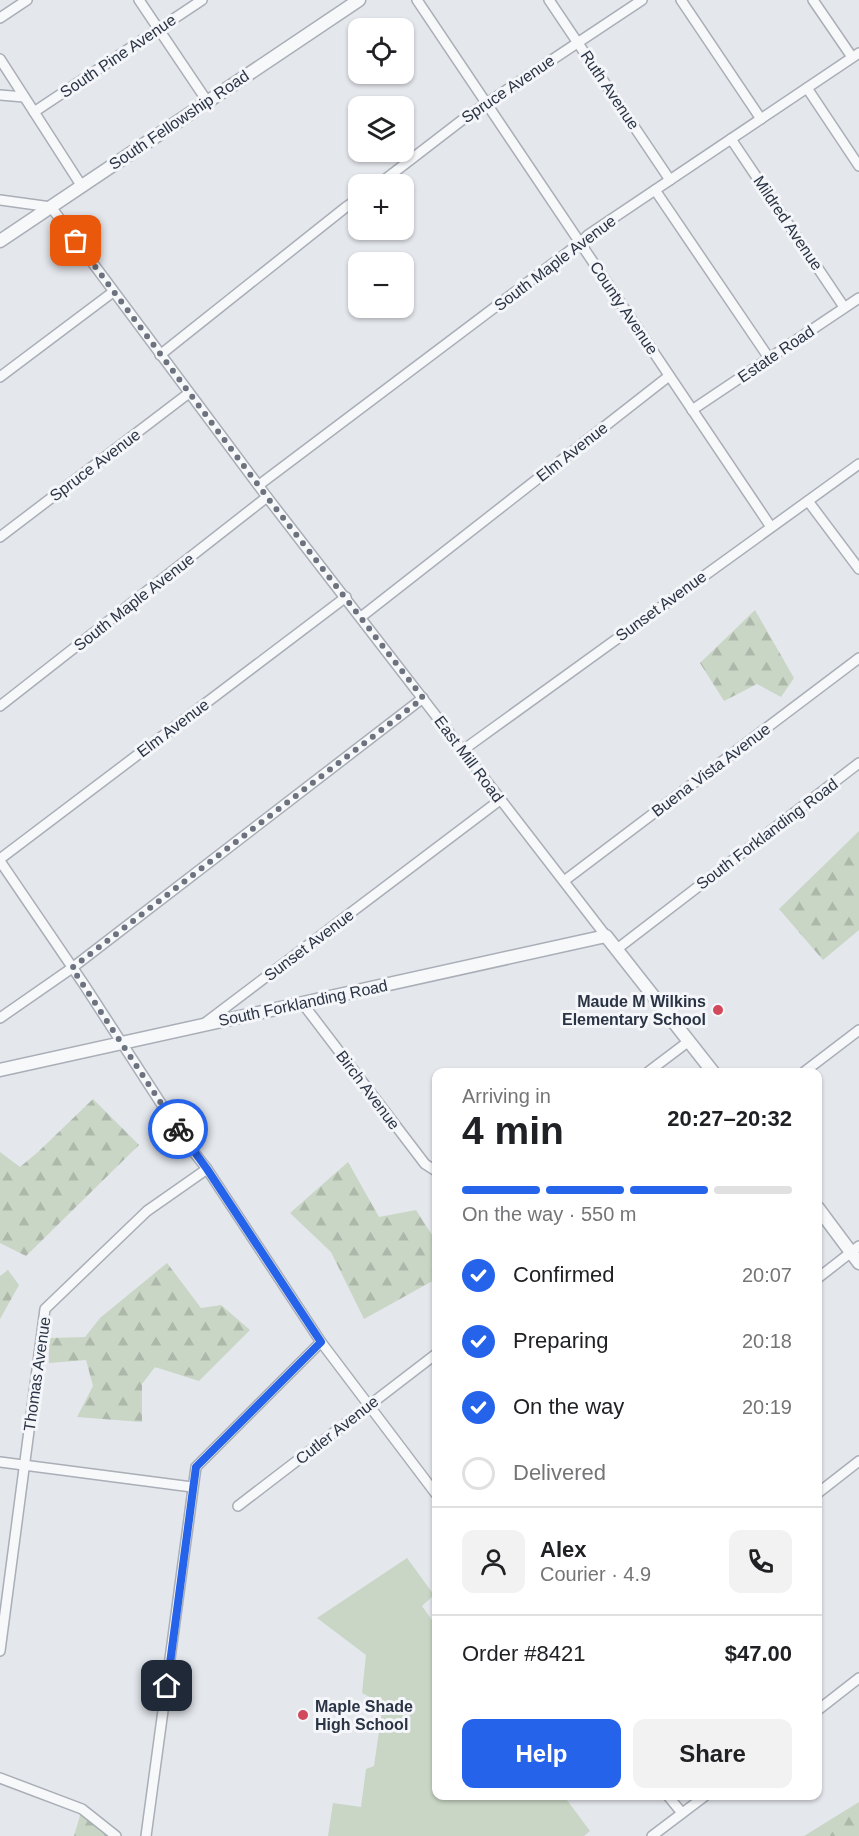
<!DOCTYPE html>
<html lang="en">
<head>
<meta charset="utf-8">
<style>
  :root { --surface:#fff; --page:#f2f2f2; --text:#202124; --muted:#757577; --line:#e0e0e0; --accent:#2563eb }
  body { margin:0; font-family:Helvetica,sans-serif; background:var(--page); color:var(--text); height:100vh; display:flex; flex-direction:column; font-size:22px; white-space:nowrap }
  * { box-sizing:border-box; margin:0 }
  p { font-size:20px; color:var(--muted) }
  .icon { flex:none; width:33px; height:33px; fill:none; stroke:currentColor; stroke-width:2; stroke-linecap:round; stroke-linejoin:round }
  .map { position:relative; flex:1; overflow:hidden }
  .drawer { position:absolute; left:432px; top:1068px; width:390px; height:732px; display:flex; flex-direction:column; background:var(--surface); border-radius:12px; box-shadow:0 2px 4px #0004 }
  .drawer>* { flex:none }
  .buttons { position:absolute; left:348px; top:18px; display:grid; gap:12px }
  .buttons a { display:grid; place-items:center; width:66px; height:66px; border-radius:12px; background:var(--surface); box-shadow:0 2px 4px #0004; font-size:30px }
  .pin { position:absolute; display:grid; place-items:center; width:51px; height:51px; color:#fff; margin:-26px; border-radius:12px; box-shadow:0 3px 9px #0006 }
  .courier { position:absolute; display:grid; place-items:center; width:60px; height:60px; margin:-30px; border:4px solid #2563eb; border-radius:50%; background:#fff; color:#222; box-shadow:0 2px 8px #0007 }
  .summary em { font-style:normal; font-weight:600 }
  .summary div { display:flex; flex-direction:column-reverse }
  .summary { display:flex; align-items:center; justify-content:space-between; height:102px; padding:0 30px }
  h1 { font-size:39px; font-weight:600; line-height:45px }
  .bar { display:grid; grid-template-columns:repeat(4,1fr); gap:9px 6px; align-content:center; height:72px; padding:0 30px }
  .bar i { height:8px; border-radius:4px; background:var(--line) }
  .bar .selected { background:var(--accent) }
  .bar p { grid-column:span 4 }
  .line { display:flex; align-items:center; gap:15px; padding:0 30px; border-top:2px solid var(--line) }
  .line div { flex:1 }
  .round { display:grid; place-items:center; flex:none; width:63px; height:63px; border-radius:12px; background:var(--page) }
  ol { padding:0 30px; list-style:none }
  li { display:flex; align-items:center; gap:18px; height:66px }
  li p { margin-inline-start:auto }
  li .icon { padding:6px; border-radius:50%; background:var(--accent); color:#fff; stroke-width:4 }
  li:last-child { color:var(--muted) }
  li i { width:33px; height:33px; border:3px solid var(--line); border-radius:50% }
  .action { display:flex; gap:12px; margin-top:auto; padding:12px 30px }
  .action a { flex:1; height:69px; border-radius:12px; background:var(--accent); color:#fff; font-size:24px; font-weight:600; line-height:69px; text-align:center }
  .action a+a { background:var(--page); color:var(--text) }
  .map>svg:first-child { display:block }
</style>
</head>
<body>
<div class="map">
<svg width="859" height="1836" viewBox="0 0 859 1836">
  <defs>
    <pattern id="forest-firs" width="22" height="20" patternUnits="userSpaceOnUse" patternTransform="scale(1.5)"><rect width="22" height="20" fill="#c9d6c5"/><path d="M5 1l3.5 6h-7zM16 11l3.5 6h-7z" fill="#adb8ab"/></pattern>
  </defs>
  <rect width="100%" height="100%" fill="#e4e7ec"/>
  <path fill="#c9d6c5" d="M407,1558L434,1595L422,1606L436,1626V1796H564L590,1831L584,1836H328L333,1803L361,1807L366,1769L374,1766L383,1704L362,1693L366,1655L317,1618Z"/>
  <g fill="url(#forest-firs)">
    <path d="M755,610L794,678L781,697L757,684L724,701L700,663Z"/>
    <path d="M859,831V930L823,960L779,909Z"/>
    <path d="M93,1099L139,1145L26,1256L0,1243V1152L20,1167L38,1152Z"/>
    <path d="M348,1162L379,1217L416,1210L436,1241V1279L364,1319L331,1252L290,1213Z"/>
    <path d="M167,1263L201,1308L221,1305L250,1330L199,1381L155,1367L142,1384V1422L77,1417L93,1386L86,1360L49,1363V1338L85,1337L100,1318Z"/>
    <path d="M8,1270L19,1285L0,1319V1276Z"/>
    <path d="M859,1802V1836H804Z"/>
    <path d="M82,1809L116,1836H74Z"/>
  </g>
  <g fill="none" stroke-linecap="round" stroke-linejoin="round">
    <g stroke="#a9aeb7" stroke-width="12">
      <g id="minor">
        <path d="M139,0L207,101"/>
        <path d="M417,0L771,527"/>
        <path d="M549,0L670,180"/>
        <path d="M681,0L761,119"/>
        <path d="M813,0L852,57"/>
        <path d="M0,18L27,0"/>
        <path d="M0,59L81,185"/>
        <path d="M807,88L859,166"/>
        <path d="M0,95L24,97"/>
        <path d="M34,112L202,0"/>
        <path d="M731,139L844,307"/>
        <path d="M379,184L466,117L642,0"/>
        <path d="M655,190L769,358"/>
        <path d="M0,200L51,207L267,497L606,936"/>
        <path d="M160,355L346,207L358,199"/>
        <path d="M0,377L113,292"/>
        <path d="M692,410L859,298"/>
        <path d="M259,485L580,243L588,235L859,53"/>
        <path d="M808,501L859,569"/>
        <path d="M0,537L189,393"/>
        <path d="M361,617L669,376"/>
        <path d="M0,706L267,497"/>
        <path d="M463,750L859,464"/>
        <path d="M0,859L346,597"/>
        <path d="M0,861L83,983L186,1142L207,1169L321,1342L436,1494"/>
        <path d="M564,881L859,658"/>
        <path d="M617,949L859,763"/>
        <path d="M303,1004L425,1164L436,1171"/>
        <path d="M0,1018L72,968L423,698"/>
        <path d="M205,1023L500,800"/>
        <path d="M648,1072L689,1041"/>
        <path d="M804,1072L859,1030"/>
        <path d="M818,1278L859,1246"/>
        <path d="M0,1462L192,1487"/>
        <path d="M818,1493L859,1461"/>
        <path d="M238,1506L436,1354"/>
        <path d="M0,1651L45,1309L147,1211L207,1169"/>
        <path d="M818,1710L859,1678"/>
        <path d="M0,1778L82,1809L116,1836"/>
        <path d="M668,1796L682,1813"/>
        <path d="M146,1836L196,1467L321,1342"/>
        <path d="M652,1836L705,1796"/>
      </g>
    </g>
    <g stroke="#a9aeb7" stroke-width="15">
      <g id="tertiary">
        <path d="M0,241L359,0"/>
        <path d="M0,1070L606,936L713,1072"/>
        <path d="M818,1208L859,1263"/>
      </g>
    </g>
    <use href="#minor" stroke="#f7f8fa" stroke-width="9"/>
    <use href="#tertiary" stroke="#f7f8fa" stroke-width="12"/>
  </g>
  <g fill="none" stroke-linecap="round" stroke-linejoin="round">
    <path stroke="#6c737f" stroke-width="6" stroke-dasharray="0 10.8" d="M76,241L267,497L423,698L72,968L178,1129"/>
    <path stroke="#2563eb" stroke-width="8" d="M167,1686L196,1467L321,1342L207,1169L178,1129"/>
  </g>
  <g fill="#d1495b" stroke="#f4f6f9" stroke-width="2">
    <circle cx="718" cy="1010" r="6"/>
    <circle cx="303" cy="1715" r="6"/>
  </g>
  <g text-anchor="middle" dominant-baseline="central" stroke-width="6" stroke-linejoin="round" paint-order="stroke">
    <g font-size="16" fill="#2b3445" stroke="#f4f6f9">
      <text transform="translate(118 56) rotate(-34)">South Pine Avenue</text>
      <text transform="translate(508 89) rotate(-34)">Spruce Avenue</text>
      <text transform="translate(610 90) rotate(56)">Ruth Avenue</text>
      <text transform="translate(179 120) rotate(-34)">South Fellowship Road</text>
      <text transform="translate(788 223) rotate(56)">Mildred Avenue</text>
      <text transform="translate(555 263) rotate(-37)">South Maple Avenue</text>
      <text transform="translate(624 308) rotate(56)">County Avenue</text>
      <text transform="translate(776 354) rotate(-34)">Estate Road</text>
      <text transform="translate(572 452) rotate(-38)">Elm Avenue</text>
      <text transform="translate(95 465) rotate(-37)">Spruce Avenue</text>
      <text transform="translate(134 602) rotate(-38)">South Maple Avenue</text>
      <text transform="translate(661 606) rotate(-36)">Sunset Avenue</text>
      <text transform="translate(173 728) rotate(-37)">Elm Avenue</text>
      <text transform="translate(469 759) rotate(53)">East Mill Road</text>
      <text transform="translate(711 770) rotate(-37)">Buena Vista Avenue</text>
      <text transform="translate(767 834) rotate(-37)">South Forklanding Road</text>
      <text transform="translate(309 945) rotate(-37)">Sunset Avenue</text>
      <text transform="translate(303 1003) rotate(-12)">South Forklanding Road</text>
      <text transform="translate(368 1090) rotate(53)">Birch Avenue</text>
      <text transform="translate(37 1374) rotate(-82)">Thomas Avenue</text>
      <text transform="translate(337 1430) rotate(-38)">Cutler Avenue</text>
    </g>
    <g font-size="16" font-weight="bold" fill="#2b3445" stroke="#f4f6f9" text-anchor="end">
      <text x="706" y="1001">Maude M Wilkins<tspan x="706" dy="18">Elementary School</tspan></text>
      <text x="315" y="1706" text-anchor="start">Maple Shade<tspan x="315" dy="18">High School</tspan></text>
    </g>
  </g>
</svg>
<div class="buttons">
<a><svg class="icon" aria-label="locate" viewBox="0 0 24 24"><circle cx="12" cy="12" r="6"/><path d="M12 2v4M12 18v4M2 12h4M18 12h4"/></svg></a>
<a><svg class="icon" aria-label="layers" viewBox="0 0 24 24"><path d="M12 4l9 5-9 5-9-5zM3 14l9 5 9-5"/></svg></a>
<a>+</a>
<a>−</a>
</div>
<div class="pin" style="left:76px;top:241px;background:#ea580c"><svg class="icon" aria-label="bag" viewBox="0 0 24 24"><path d="M5 8h14l-1 12H6zM9 8a3 3 0 0 1 6 0"/></svg></div>
<div class="pin" style="left:167px;top:1686px;background:#1f2937"><svg class="icon" aria-label="home" viewBox="0 0 24 24"><path d="M3 11l9-7 9 7M6 9v11h12V9"/></svg></div>
<div class="courier" style="left:178px;top:1129px"><svg class="icon" aria-label="bike" viewBox="0 0 24 24"><circle cx="6" cy="16" r="4"/><circle cx="18" cy="16" r="4"/><path d="M6 16l4-8h5l3 8M10 8l3 8H6M13 5h3"/></svg></div>
<section class="drawer">
<div class="summary"><div><h1>4 min</h1><p>Arriving in</p></div><em>20:27–20:32</em></div>
<div class="bar"><i class="selected"></i><i class="selected"></i><i class="selected"></i><i></i><p>On the way · 550 m</p></div>
<ol>
<li><svg class="icon" aria-label="check" viewBox="0 0 24 24"><path d="M5 12l5 5 9-10"/></svg>Confirmed<p>20:07</p></li>
<li><svg class="icon" aria-label="check" viewBox="0 0 24 24"><path d="M5 12l5 5 9-10"/></svg>Preparing<p>20:18</p></li>
<li><svg class="icon" aria-label="check" viewBox="0 0 24 24"><path d="M5 12l5 5 9-10"/></svg>On the way<p>20:19</p></li>
<li><i></i>Delivered</li>
</ol>
<div class="line" style="height:108px"><a class="round"><svg class="icon" aria-label="person" viewBox="0 0 24 24"><circle cx="12" cy="8" r="4"/><path d="M4 21q1-7 8-7t8 7"/></svg></a><div><b>Alex</b><p>Courier · 4.9</p></div><a class="round"><svg class="icon" aria-label="phone" viewBox="0 0 24 24"><path d="M5 4h4l2 5-3 2q2 4 5 5l2-3 5 2v4C11 20 4 13 5 4z"/></svg></a></div>
<div class="line" style="height:78px"><div>Order #8421</div><b>$47.00</b></div>
<div class="action"><a>Help</a><a>Share</a></div>
</section>
</div>
</body>
</html>
